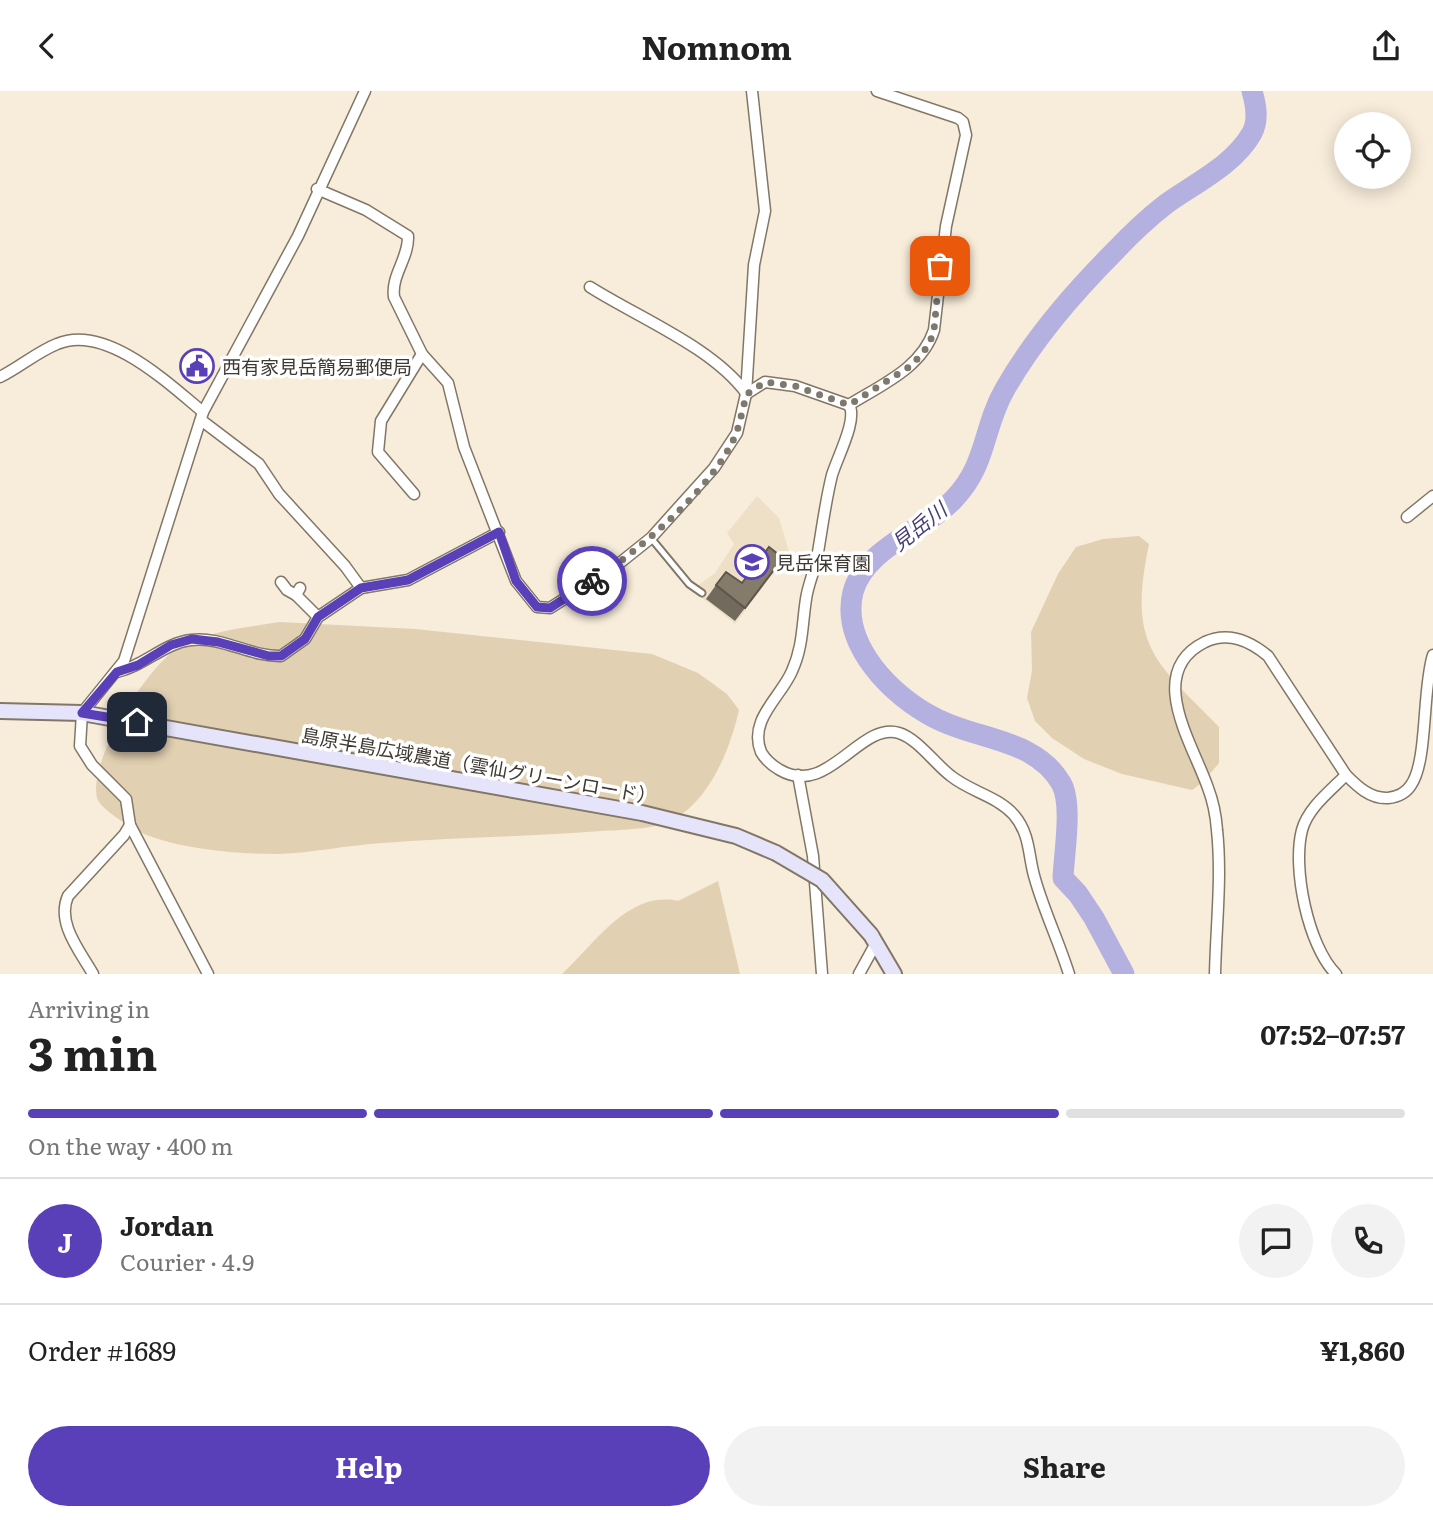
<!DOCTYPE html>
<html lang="en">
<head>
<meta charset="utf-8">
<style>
  :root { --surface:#fff; --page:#f2f2f2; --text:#222; --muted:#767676; --line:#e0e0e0; --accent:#5a40b8 }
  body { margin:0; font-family:Literata,"Noto Sans JP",serif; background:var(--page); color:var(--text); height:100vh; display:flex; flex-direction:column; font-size:26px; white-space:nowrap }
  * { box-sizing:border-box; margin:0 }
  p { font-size:23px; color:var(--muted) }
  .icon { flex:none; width:38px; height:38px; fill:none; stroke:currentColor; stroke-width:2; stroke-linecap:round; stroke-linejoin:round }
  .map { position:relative; height:883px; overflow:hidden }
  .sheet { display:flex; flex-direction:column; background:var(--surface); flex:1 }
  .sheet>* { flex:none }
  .controls { position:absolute; left:1334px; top:21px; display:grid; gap:14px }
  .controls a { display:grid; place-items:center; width:77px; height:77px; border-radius:50%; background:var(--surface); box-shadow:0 4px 18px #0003; font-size:35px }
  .pin { position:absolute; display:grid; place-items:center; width:60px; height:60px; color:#fff; margin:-30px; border-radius:14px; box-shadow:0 4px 10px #0006 }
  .courier { position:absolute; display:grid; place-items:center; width:70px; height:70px; margin:-35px; border:5px solid #5a40b8; border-radius:50%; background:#fff; color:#222; box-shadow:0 2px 9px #0007 }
  .head em { font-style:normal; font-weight:700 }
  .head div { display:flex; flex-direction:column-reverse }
  .head { display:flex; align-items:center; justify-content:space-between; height:119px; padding:0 28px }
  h1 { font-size:46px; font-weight:700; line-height:52px }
  .bar { display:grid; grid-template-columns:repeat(4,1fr); gap:10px 7px; align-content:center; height:84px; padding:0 28px }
  .bar i { height:9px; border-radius:5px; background:var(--line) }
  .bar .on { background:var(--accent) }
  .bar p { grid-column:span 4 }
  .line { display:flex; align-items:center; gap:18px; padding:0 28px; border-top:2px solid var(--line) }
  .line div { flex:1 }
  .round { display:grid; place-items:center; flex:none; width:74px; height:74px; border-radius:37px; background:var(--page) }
  .button { display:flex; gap:14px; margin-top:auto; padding:14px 28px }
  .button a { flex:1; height:80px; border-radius:42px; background:var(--accent); color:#fff; font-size:28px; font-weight:700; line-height:80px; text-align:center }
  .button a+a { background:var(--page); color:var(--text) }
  header { display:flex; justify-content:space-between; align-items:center; height:91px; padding:0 28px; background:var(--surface); font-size:32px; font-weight:700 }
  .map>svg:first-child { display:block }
</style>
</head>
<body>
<header><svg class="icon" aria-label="back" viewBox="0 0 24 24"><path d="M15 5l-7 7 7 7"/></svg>Nomnom<svg class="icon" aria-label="share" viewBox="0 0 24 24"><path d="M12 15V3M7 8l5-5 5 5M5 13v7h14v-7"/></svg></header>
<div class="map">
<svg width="1433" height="883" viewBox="0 0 1433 883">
  <rect width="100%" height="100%" fill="#f8ecda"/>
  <path fill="#eee0c7" d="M757,405L779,427L789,461L735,533L692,499L715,482L734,453L727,442Z"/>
  <g fill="#e2d0b2">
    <path d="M1139,445L1149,453C1128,554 1152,568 1219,636V672L1204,690L1192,699L1122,683L1084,668L1052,647L1035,630L1027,607L1032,580L1031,541L1058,483L1076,456L1103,448Z"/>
    <path d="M279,531L415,538L652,563L698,582L727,603L739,619C730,659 710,708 673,729C658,738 619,739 600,740C528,746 455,746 383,752C348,754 313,762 278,763C238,763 190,759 152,746C139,742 100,719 97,707C88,670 146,577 177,558C207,539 246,537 279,531Z"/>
    <path d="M718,790L740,883H562C594,854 628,799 678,810Z"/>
  </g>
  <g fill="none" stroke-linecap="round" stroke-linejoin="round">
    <path stroke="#b4b1e1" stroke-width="21" d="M1124,883L1094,827L1078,803L1063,787C1064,762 1073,712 1061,692C1035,647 976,649 935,627C893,606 840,554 853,501C865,457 925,439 954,408C988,372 982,338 1005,298C1034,247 1074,201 1115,160C1131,143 1148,127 1166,113C1195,92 1234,74 1252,42C1259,29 1256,14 1252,0"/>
    <g stroke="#827767" stroke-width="9">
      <path id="lane" d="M651,447L689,493L702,502"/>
    </g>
    <g stroke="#827767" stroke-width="13">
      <g id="street">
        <path d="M317,98L366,119L408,145C409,167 391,184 394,206L422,263L448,292L464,356L516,490L537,516L550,517L616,475L651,447L714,377L737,342L746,303L754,174L765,120L752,0"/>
        <path d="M590,196C639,227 712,256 746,302"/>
        <path d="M0,286C20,276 37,261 57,253C105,232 168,292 203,321"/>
        <path d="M746,303L765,291L795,295L849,314"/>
        <path d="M849,314C858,328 837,367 832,384C825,412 822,439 817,467C814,481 808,494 806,508C802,534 803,556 792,580C781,606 748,629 761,661C765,668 773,675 780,679C828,707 860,630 899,642C918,648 935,673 951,685C971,701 997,705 1014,724C1031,744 1028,766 1035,788C1044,820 1059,851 1069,883"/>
        <path d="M849,314C881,294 922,277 934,239L946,135L966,44L963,31L958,27L877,0"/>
        <path d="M201,329L259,373L279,403L345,475L361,497L408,489L499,441"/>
        <path d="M414,403L378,361L381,330L422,263"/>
        <path d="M1407,426L1433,405"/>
        <path d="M281,491L287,499L296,504"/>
        <path d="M300,497L296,504L318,526"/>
        <path d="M117,581C144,575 164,552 191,549C222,545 251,566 281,565L305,548L318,526L361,497"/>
        <path d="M798,684L813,765L822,883"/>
        <path d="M93,883C80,860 56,832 68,805L124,744L130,734"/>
        <path d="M208,883L130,734L126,708L92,674L80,655L82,622L124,570L203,321L298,145L365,0"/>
        <path d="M859,883L876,852"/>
        <path d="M1215,883C1216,835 1222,787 1217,739C1216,726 1213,710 1208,697C1193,653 1144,581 1205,551C1229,540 1250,550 1268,565L1346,684C1357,695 1370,708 1388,707C1397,706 1406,702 1411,694C1428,670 1422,598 1433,564"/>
        <path d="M1336,883C1308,855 1292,777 1302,739C1308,717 1330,700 1346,684"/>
      </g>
    </g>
    <g stroke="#827767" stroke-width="18">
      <g id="secondary">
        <path d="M0,620L82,622L642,722L736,745L776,762"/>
        <path d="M871,844L894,883"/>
      </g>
    </g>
    <use href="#lane" stroke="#fff" stroke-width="5"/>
    <use href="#street" stroke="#fff" stroke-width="10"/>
    <use href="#secondary" stroke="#e6e4fa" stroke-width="14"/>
    <g stroke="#827767" stroke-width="18" stroke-linecap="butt">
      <path id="secondary-bridge" d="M776,762L822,789L871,844"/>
    </g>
    <use href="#secondary-bridge" stroke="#e6e4fa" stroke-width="14"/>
  </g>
  <path fill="#726a5c" d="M783,467L735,530L706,508L716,494L742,492Z"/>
  <path fill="#857b6b" stroke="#5d564b" stroke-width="2" d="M769,456L783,467L745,517L716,494L726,481L742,492Z"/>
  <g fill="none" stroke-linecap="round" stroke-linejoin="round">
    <path stroke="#7f786d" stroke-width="7" stroke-dasharray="0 12.6" d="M592,490C639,460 718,393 737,340C741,328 743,315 747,303L765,291L795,295L849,314L912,274L929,254L934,239L940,175"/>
    <path stroke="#5a40b8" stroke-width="9" d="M137,631L82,622L117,581L138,574L171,554L192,548L218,551L269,565H281L305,548L318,526L361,497L408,489L499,441L516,490L537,516L550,517L592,490"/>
  </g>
  <defs>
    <g id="civic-ring" transform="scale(1.75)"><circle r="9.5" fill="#fff" stroke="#5a40b8" stroke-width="1.5"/><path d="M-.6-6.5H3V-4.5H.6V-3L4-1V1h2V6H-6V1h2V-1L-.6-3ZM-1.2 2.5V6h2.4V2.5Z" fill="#5a40b8"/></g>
    <g id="school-ring" transform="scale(1.75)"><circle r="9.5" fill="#fff" stroke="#5a40b8" stroke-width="1.5"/><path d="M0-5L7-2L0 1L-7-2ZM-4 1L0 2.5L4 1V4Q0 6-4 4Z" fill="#5a40b8"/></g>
  </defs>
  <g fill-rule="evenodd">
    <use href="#civic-ring" x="197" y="275"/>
    <use href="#school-ring" x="752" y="471"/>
  </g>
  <g text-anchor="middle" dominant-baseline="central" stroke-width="7" stroke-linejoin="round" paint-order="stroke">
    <g font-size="19" fill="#3e3932" stroke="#fff" text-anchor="start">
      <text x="222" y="275">西有家見岳簡易郵便局</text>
      <text x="776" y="471">見岳保育園</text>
    </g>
    <g font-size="19" fill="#3e3932" stroke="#fff">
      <text transform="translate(479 674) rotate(10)">島原半島広域農道（雲仙グリーンロード）</text>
    </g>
    <g font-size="21" font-style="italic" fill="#463e79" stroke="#fff">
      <text transform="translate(918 434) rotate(-38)">見岳川</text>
    </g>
  </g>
</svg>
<div class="controls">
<a><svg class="icon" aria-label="locate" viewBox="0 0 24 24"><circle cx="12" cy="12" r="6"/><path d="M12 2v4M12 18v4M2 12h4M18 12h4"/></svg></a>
</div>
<div class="pin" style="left:940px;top:175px;background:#ea580c"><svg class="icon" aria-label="bag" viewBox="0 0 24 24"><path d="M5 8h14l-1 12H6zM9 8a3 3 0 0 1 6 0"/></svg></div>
<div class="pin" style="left:137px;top:631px;background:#1f2937"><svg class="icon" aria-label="home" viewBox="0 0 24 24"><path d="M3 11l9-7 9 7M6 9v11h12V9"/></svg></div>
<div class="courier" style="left:592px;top:490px"><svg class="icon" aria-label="bike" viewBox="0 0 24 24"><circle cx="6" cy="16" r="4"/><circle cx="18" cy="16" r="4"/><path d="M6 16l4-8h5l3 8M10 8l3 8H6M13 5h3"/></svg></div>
</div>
<section class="sheet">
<div class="head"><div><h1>3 min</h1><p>Arriving in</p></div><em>07:52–07:57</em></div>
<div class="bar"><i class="on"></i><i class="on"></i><i class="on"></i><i></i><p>On the way · 400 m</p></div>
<div class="line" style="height:126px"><b class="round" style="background:var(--accent);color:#fff">J</b><div><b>Jordan</b><p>Courier · 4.9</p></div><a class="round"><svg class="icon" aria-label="chat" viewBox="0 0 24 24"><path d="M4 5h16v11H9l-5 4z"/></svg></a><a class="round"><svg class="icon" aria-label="phone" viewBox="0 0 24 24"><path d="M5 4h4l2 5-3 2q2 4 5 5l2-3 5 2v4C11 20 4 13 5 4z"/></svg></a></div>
<div class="line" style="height:91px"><div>Order #1689</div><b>¥1,860</b></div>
<div class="button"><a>Help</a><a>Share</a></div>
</section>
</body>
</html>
